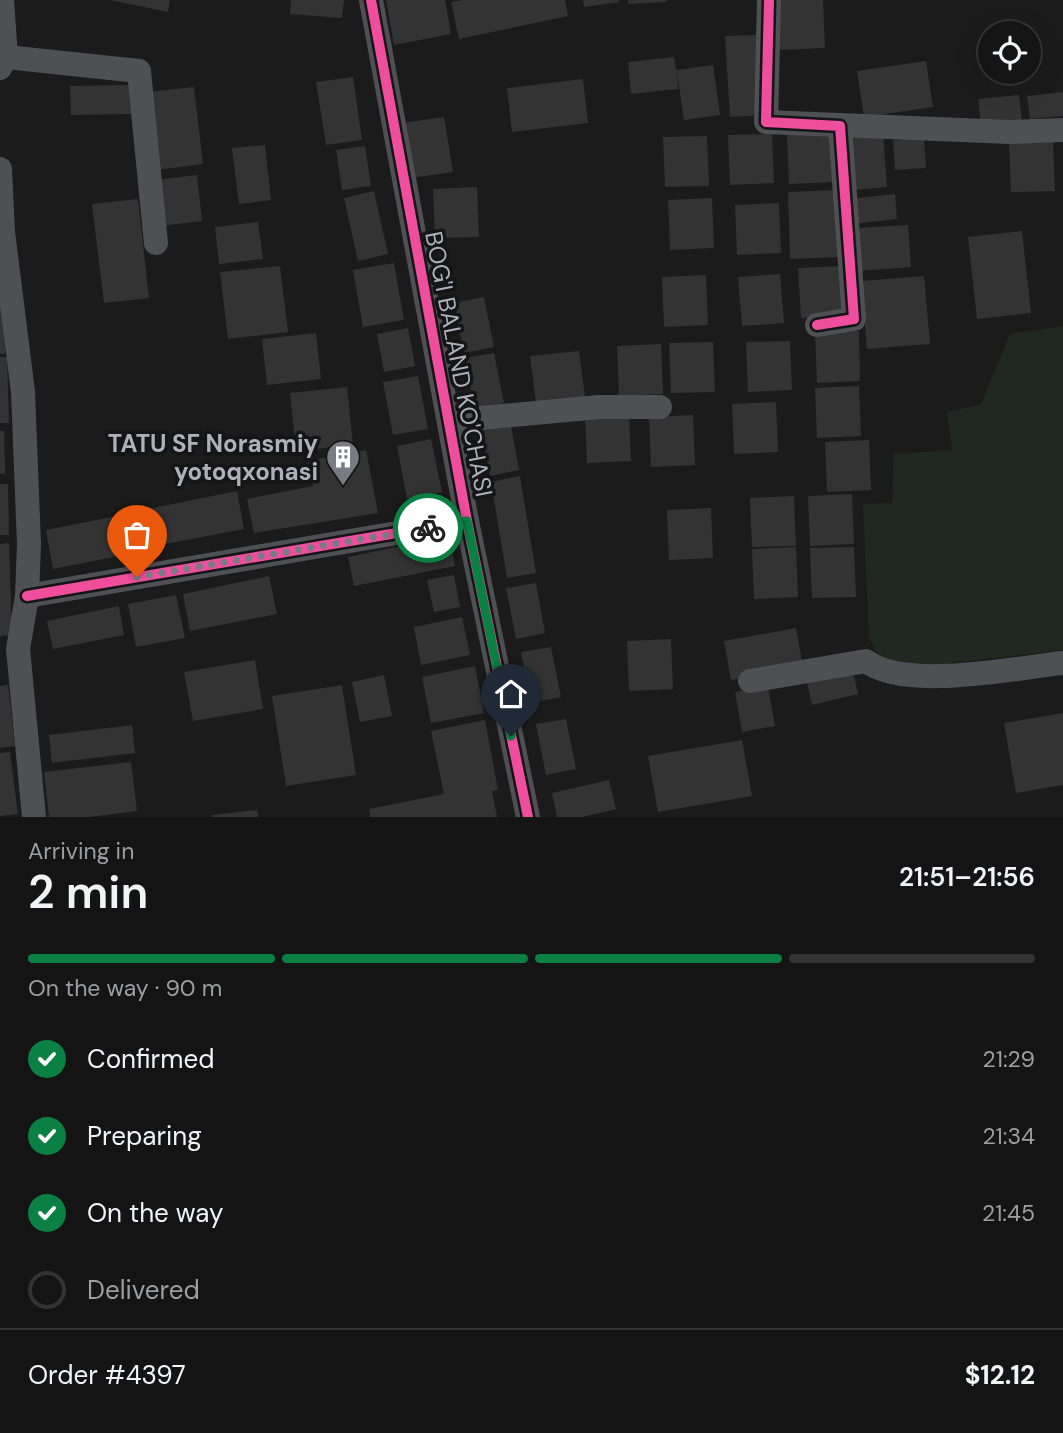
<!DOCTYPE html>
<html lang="en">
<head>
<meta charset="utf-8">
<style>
  :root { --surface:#141414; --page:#212122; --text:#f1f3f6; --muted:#9d9ea0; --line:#333334; --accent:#0b8043 }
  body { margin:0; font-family:"DM Sans",sans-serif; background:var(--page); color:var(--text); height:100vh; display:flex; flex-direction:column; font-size:26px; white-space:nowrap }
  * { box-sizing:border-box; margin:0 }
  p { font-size:23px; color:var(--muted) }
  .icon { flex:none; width:38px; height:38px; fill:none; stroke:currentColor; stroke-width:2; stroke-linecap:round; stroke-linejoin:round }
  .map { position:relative; height:817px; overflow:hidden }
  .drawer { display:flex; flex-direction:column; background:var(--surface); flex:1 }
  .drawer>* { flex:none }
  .controls { position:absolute; left:978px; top:21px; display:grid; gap:14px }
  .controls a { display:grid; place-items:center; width:63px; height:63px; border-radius:50%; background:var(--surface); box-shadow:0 7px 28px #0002,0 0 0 2px var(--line); font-size:35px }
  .pin { position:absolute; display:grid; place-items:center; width:60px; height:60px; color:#fff; margin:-72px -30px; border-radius:50% 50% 50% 0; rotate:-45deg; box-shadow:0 0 7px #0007 }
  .pin .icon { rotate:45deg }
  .courier { position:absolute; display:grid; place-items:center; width:70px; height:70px; margin:-35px; border:5px solid #0b8043; border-radius:50%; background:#fff; color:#222; box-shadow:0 2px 9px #0007 }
  .summary em { font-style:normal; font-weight:600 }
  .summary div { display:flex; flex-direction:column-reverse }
  .summary { display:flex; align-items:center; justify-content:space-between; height:119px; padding:0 28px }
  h1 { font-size:46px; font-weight:600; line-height:52px }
  .bar { display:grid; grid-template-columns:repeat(4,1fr); gap:10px 7px; align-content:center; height:84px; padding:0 28px }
  .bar i { height:9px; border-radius:5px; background:var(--line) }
  .bar .active { background:var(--accent) }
  .bar p { grid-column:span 4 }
  .line { display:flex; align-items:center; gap:18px; padding:0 28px; border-top:2px solid var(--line) }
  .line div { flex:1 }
  ol { padding:0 28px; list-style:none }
  li { display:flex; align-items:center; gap:21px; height:77px }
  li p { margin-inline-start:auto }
  li .icon { padding:7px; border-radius:50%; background:var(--accent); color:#fff; stroke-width:4 }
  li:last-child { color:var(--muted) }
  li i { width:38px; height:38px; border:4px solid var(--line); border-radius:50% }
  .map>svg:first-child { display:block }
</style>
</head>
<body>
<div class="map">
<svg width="1063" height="817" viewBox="0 0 1063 817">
  <rect width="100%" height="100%" fill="#1b1b1b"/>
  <path fill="#212822" d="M1063,326V650L916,667L882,662L869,638L863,504L892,503L894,454L952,450L947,412L981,404L1010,334Z"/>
  <g fill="#333">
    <path d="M110,0H170L168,12Z"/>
    <path d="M291,0H344L342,18L290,14Z"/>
    <path d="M386,0H445L451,34L394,45Z"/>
    <path d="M462,0H565L568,16L459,39L451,2Z"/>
    <path d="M583,0H619V2L584,7Z"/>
    <path d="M628,0H667V2L628,4Z"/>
    <path d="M776,0H823L825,48L778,50Z"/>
    <path d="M756,35L761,115L730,117L725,36Z"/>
    <path d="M674,57L676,70L713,65L720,115L684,120L677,72L678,89L631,94L628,62Z"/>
    <path d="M926,61L933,107L864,117L857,71Z"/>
    <path d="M353,77L362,140L326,145L316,82Z"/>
    <path d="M583,79L588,123L512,132L507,88Z"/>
    <path d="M132,85L133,114L71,115L70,86Z"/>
    <path d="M194,87L203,164L157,170L148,92Z"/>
    <path d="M1063,92V116L1030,119L1027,96Z"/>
    <path d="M1019,95L1022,121L981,125L978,99Z"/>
    <path d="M444,117L453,172L411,178L402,123Z"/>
    <path d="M831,132L833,182L789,184L787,134Z"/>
    <path d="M883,133L887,187L855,190L851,136Z"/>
    <path d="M772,134L774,183L730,185L728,135Z"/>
    <path d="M707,136L709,186L665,187L663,137Z"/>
    <path d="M924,138L926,168L895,170L893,140Z"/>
    <path d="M1053,140L1055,191L1011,192L1009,142Z"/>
    <path d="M265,145L271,200L239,204L232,148Z"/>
    <path d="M365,146L371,186L342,190L336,150Z"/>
    <path d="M197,175L202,221L160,226L155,180Z"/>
    <path d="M477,187L479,237L435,238L433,189Z"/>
    <path d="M837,190L840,257L790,259L788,192Z"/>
    <path d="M374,191L388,254L358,261L344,198Z"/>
    <path d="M895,194L897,219L852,224L850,199Z"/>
    <path d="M712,198L714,248L670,250L668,200Z"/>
    <path d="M138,199L149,298L104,303L92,204Z"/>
    <path d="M779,203L781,253L737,255L735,205Z"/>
    <path d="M258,222L263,259L219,264L215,227Z"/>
    <path d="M908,225L911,267L859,271L856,228Z"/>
    <path d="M1022,231L1031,313L977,319L968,237Z"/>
    <path d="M394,263L404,320L363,327L353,270Z"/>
    <path d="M3,265L5,354H0V266Z"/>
    <path d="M280,266L288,332L228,339L220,272Z"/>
    <path d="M842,266L844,316L801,318L798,268Z"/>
    <path d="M780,274L784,323L742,326L738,277Z"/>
    <path d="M706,275L708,325L664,327L662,277Z"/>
    <path d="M924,276L930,344L867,349L861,281Z"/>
    <path d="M484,297L494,347L464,353L454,303Z"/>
    <path d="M408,328L415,366L384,372L377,334Z"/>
    <path d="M859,331L860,381L817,383L815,333Z"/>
    <path d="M316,333L321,379L267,385L262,339Z"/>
    <path d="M790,341L792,390L748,392L746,342Z"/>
    <path d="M713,342L715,392L671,393L669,343Z"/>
    <path d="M661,344L663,394L619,396L617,346Z"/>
    <path d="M579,351L585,397L536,403L530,356Z"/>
    <path d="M494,353L504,403L475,409L465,358Z"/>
    <path d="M0,357H7L9,423H0Z"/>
    <path d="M418,376L428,429L393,435L383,382Z"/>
    <path d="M859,386L861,436L817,438L815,388Z"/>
    <path d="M347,387L353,445L296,451L290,393Z"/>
    <path d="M776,402L778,452L734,454L732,404Z"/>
    <path d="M629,412L631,461L587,463L585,413Z"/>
    <path d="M693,415L695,465L651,467L649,417Z"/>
    <path d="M510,420L519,470L490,476L480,426Z"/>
    <path d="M0,431H4L5,474H0Z"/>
    <path d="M431,439L442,492L407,499L397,446Z"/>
    <path d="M869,440L871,490L827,492L825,442Z"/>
    <path d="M366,450L378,513L254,533L247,499L313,486L308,461Z"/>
    <path d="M520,476L536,573L507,578L491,482Z"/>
    <path d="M0,484H8L9,535H0Z"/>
    <path d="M237,491L244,529L150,547L143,510Z"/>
    <path d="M852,494L854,544L810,546L808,496Z"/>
    <path d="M794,496L796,546L752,547L750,498Z"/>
    <path d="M711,508L713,558L669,560L667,510Z"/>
    <path d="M132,513L139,552L53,569L46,530Z"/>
    <path d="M449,536L455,566L354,586L348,557Z"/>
    <path d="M9,543L12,635L0,636V544Z"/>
    <path d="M796,547L798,597L754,599L752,549Z"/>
    <path d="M854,547L856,597L812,598L810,548Z"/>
    <path d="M454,575L460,607L434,612L427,580Z"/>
    <path d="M269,576L277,614L190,631L183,594Z"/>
    <path d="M536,583L545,633L516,639L506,588Z"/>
    <path d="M176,595L185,638L136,647L128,604Z"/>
    <path d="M119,606L124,635L53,649L47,621Z"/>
    <path d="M462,617L470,655L421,665L414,627Z"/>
    <path d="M796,628L803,667L731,680L724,641Z"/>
    <path d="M671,639L673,689L629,691L627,641Z"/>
    <path d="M551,647L561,697L531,703L521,652Z"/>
    <path d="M255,660L263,709L193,721L184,672Z"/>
    <path d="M475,666L484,713L431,723L422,677Z"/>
    <path d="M853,671L858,694L812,705L807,683Z"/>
    <path d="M384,675L392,716L360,722L352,682Z"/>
    <path d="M8,685L15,746L0,748V686Z"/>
    <path d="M342,685L356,775L286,786L272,696Z"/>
    <path d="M768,687L775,726L742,732L735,692Z"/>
    <path d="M1063,713V785L1016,793L1004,723Z"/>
    <path d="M566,719L576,769L546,775L536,724Z"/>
    <path d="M485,720L498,790L492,791L497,817H370L369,809L444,794L431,731Z"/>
    <path d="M132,725L135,753L52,763L49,735Z"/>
    <path d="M742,740L752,796L658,812L648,756Z"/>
    <path d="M10,752L18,814L0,816V753Z"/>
    <path d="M131,762L137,811L89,817H49L44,772Z"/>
    <path d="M609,780L616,809L582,817H557L552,793Z"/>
    <path d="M257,810L258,817H212V815Z"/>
  </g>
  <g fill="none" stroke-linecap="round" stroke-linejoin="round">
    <g stroke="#4f5054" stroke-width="24">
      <path d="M371,0L467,521L528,817"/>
      <path d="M769,0L766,122L1010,132L1063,130"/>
      <path d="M6,57L139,71L156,243"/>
      <path d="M0,68L6,57L2,0"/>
      <path d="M0,169L3,232L23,392L29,544L27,596L18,649L34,817"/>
      <path d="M817,325L854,319L840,126"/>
      <path d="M449,421L599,407H660"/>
      <path d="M27,596L467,521"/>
      <path d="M750,681L866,661C905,691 1014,668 1063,663"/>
    </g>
    <g stroke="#151517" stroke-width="15">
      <g id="cycleway">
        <path d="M371,0L467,521L528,817"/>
        <path d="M769,0L766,122L840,126L854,319L817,325"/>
        <path d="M27,596L467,521"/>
      </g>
    </g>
    <use href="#cycleway" stroke="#ef4d9e" stroke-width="10"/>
  </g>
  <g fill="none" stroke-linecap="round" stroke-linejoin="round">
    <path stroke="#7a7c83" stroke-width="7" stroke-dasharray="0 12.6" d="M137,577L428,528"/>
    <path stroke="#0b8043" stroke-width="9" d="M428,528L467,521L511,736"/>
  </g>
  <defs>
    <g id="building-pin" transform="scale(1.75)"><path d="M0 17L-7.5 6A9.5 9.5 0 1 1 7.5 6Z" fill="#7a7c83" stroke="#151517"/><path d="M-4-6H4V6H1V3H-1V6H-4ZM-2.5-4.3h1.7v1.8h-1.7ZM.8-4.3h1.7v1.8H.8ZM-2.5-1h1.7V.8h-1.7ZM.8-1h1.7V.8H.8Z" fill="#fff"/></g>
  </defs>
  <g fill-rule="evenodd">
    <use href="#building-pin" x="343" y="457"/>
  </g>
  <g text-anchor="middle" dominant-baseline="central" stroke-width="7" stroke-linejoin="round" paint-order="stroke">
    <g font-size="24" fill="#adb1bb" stroke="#151517">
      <text transform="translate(459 364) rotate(79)">BOG'I BALAND KO'CHASI</text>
    </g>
    <g font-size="24" font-weight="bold" fill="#adb1bb" stroke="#151517" text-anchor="end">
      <text x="318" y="443">TATU SF Norasmiy<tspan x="318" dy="28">yotoqxonasi</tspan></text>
    </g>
  </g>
</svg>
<div class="controls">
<a><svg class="icon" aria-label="locate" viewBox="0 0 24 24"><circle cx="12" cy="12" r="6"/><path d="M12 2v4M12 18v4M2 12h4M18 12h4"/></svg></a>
</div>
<div class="pin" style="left:137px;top:577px;background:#ea580c"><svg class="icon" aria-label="bag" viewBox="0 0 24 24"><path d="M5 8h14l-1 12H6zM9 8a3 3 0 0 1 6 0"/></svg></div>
<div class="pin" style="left:511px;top:736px;background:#1f2937"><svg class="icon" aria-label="home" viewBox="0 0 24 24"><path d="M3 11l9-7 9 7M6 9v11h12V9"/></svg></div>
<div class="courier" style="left:428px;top:528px"><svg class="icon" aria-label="bike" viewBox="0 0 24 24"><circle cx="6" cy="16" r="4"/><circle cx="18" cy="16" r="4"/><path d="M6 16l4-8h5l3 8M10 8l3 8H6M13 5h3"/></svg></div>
</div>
<section class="drawer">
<div class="summary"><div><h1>2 min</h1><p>Arriving in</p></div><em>21:51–21:56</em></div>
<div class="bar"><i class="active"></i><i class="active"></i><i class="active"></i><i></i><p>On the way · 90 m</p></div>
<ol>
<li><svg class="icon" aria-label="check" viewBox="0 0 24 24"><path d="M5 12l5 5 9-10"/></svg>Confirmed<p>21:29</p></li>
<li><svg class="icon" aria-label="check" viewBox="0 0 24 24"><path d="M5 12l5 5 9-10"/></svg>Preparing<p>21:34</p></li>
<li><svg class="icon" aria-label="check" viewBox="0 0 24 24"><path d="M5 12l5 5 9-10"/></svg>On the way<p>21:45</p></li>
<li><i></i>Delivered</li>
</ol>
<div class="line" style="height:91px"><div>Order #4397</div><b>$12.12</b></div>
</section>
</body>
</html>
